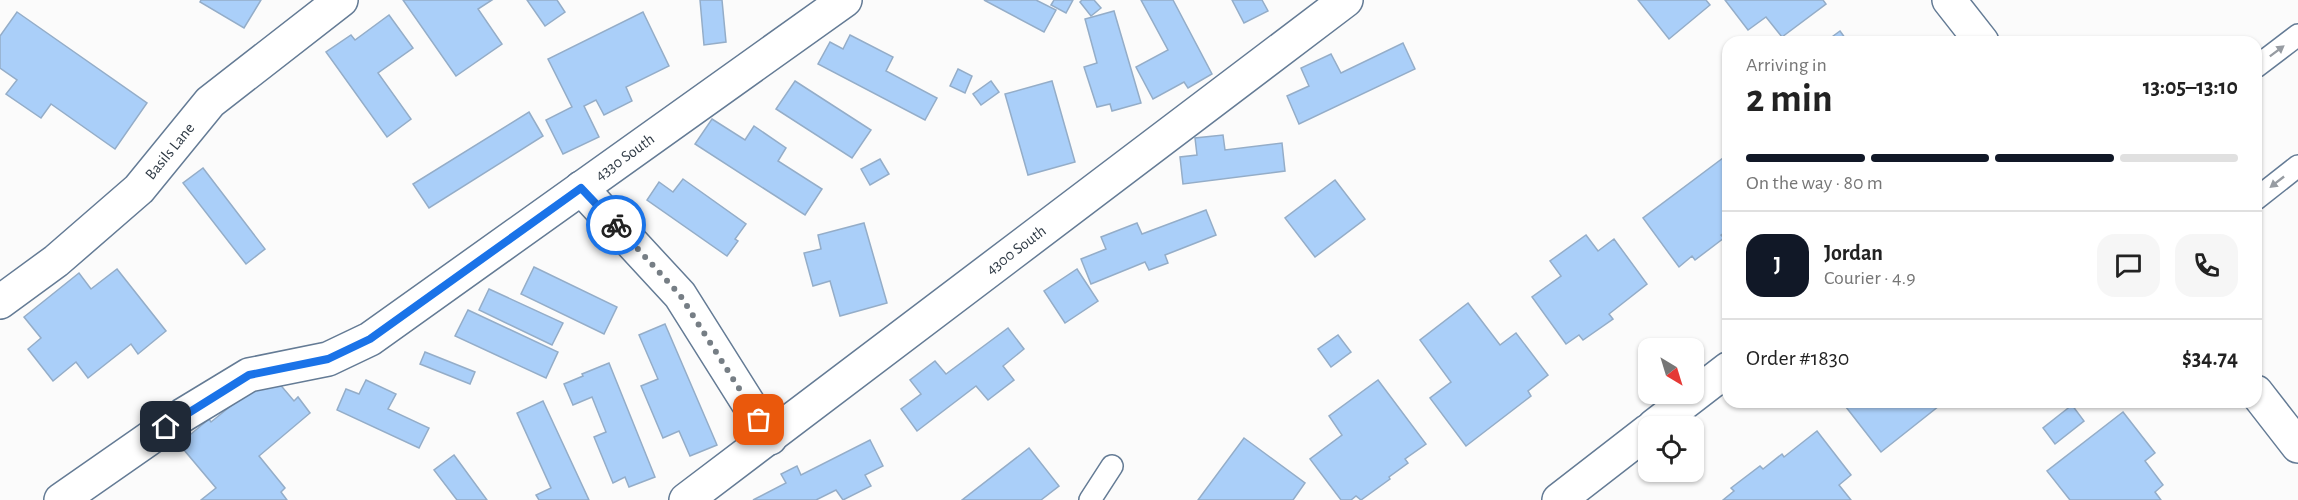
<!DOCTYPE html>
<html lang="en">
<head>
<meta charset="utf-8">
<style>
  :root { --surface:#fff; --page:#f6f6f6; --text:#222; --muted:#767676; --line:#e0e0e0; --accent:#111827 }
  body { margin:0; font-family:"Alegreya Sans",sans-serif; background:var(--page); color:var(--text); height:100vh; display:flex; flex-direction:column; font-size:22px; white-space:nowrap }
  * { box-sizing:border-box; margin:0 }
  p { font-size:20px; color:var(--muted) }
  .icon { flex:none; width:33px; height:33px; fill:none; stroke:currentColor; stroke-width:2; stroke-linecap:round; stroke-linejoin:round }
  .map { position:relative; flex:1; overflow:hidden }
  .drawer { position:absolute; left:1722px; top:36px; width:540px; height:372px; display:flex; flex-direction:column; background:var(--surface); border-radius:18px; box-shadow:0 2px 4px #0004 }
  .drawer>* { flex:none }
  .needle { width:39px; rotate:142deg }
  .controls { position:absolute; left:1638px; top:338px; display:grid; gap:12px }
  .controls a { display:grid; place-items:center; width:66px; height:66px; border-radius:12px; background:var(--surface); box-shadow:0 2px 4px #0004; font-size:30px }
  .pin { position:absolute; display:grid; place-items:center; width:51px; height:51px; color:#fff; margin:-26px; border-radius:12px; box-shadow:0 3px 9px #0006 }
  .courier { position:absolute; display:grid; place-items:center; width:60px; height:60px; margin:-30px; border:4px solid #1a73e8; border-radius:50%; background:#fff; color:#222; box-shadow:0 2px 8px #0007 }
  .overview em { font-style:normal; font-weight:600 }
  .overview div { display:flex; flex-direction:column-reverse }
  .overview { display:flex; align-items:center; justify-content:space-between; height:102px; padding:0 24px }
  h1 { font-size:39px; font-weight:600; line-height:45px }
  .bar { display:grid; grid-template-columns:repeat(4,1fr); gap:9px 6px; align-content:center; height:72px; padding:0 24px }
  .bar i { height:8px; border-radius:4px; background:var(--line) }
  .bar .current { background:var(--accent) }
  .bar p { grid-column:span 4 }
  .line { display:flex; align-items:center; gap:15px; padding:0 24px; border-top:2px solid var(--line) }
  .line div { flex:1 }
  .round { display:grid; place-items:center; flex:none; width:63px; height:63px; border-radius:18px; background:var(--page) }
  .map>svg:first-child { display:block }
</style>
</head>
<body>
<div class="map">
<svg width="2298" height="500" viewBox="0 0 2298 500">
  <rect width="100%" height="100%" fill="#fbfbfb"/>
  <g fill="#aacff9" stroke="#94adc8" stroke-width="1.5">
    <path d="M201,0H261L244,28L200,2Z"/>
    <path d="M403,0H492L478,9L502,44L456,76Z"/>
    <path d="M527,0H557L565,12L545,26Z"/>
    <path d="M700,0H722L726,42L704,45Z"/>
    <path d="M984,0H1036L1056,10L1044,32Z"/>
    <path d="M1054,0H1073L1066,13L1051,5Z"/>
    <path d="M1082,0H1094L1101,8L1091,16L1080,2Z"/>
    <path d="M1141,0H1173L1212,74L1188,88L1184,82L1153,99L1136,67L1168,50Z"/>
    <path d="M1232,0H1262L1268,11L1244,23Z"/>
    <path d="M1638,0H1706L1710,5L1669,39Z"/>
    <path d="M1725,0H1823L1826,4L1782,37L1766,17L1748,30Z"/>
    <path d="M1114,11L1141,103L1112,111L1110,104L1097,107L1084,67L1097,63L1085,19Z"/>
    <path d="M17,12L147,103L115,149L51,104L41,118L6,94L17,80L0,68V36Z"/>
    <path d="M643,12L669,66L626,87L632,101L604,115L596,100L584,106L599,137L563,154L546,120L572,107L548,59Z"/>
    <path d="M389,15L413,48L378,73L411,119L387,137L326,52L351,35L355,40Z"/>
    <path d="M1840,31L1848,42H1825Z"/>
    <path d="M850,35L893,57L886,71L937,98L925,120L818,64L830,42L843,49Z"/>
    <path d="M1403,43L1415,69L1299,124L1287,96L1309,86L1301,68L1331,54L1341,73Z"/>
    <path d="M958,69L972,76L965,93L950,86Z"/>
    <path d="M795,81L871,130L852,158L776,109Z"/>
    <path d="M991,81L999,92L981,105L973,94Z"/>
    <path d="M1052,81L1075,162L1028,175L1005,94Z"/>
    <path d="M529,112L543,136L429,208L413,184Z"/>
    <path d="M712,119L745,140L754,126L786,148L778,161L822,189L805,215L695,144Z"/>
    <path d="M1223,135L1225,150L1282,143L1285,171L1183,184L1180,157L1197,155L1195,138Z"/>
    <path d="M1723,158L1728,164V230L1721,235L1724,238L1695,260L1692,256L1679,267L1643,218Z"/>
    <path d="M880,159L889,174L870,185L861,169Z"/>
    <path d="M203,168L265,249L246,264L183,183Z"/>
    <path d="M683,179L746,224L735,239L738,241L727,256L647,200L659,182L673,192Z"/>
    <path d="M1335,180L1365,219L1315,257L1285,218Z"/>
    <path d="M1206,210L1216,235L1165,255L1168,263L1149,270L1145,262L1091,284L1081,259L1106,249L1101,237L1137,223L1142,234Z"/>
    <path d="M864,223L887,303L840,316L830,281L813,286L804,253L821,249L818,235Z"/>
    <path d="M1586,235L1598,251L1614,239L1647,284L1609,314L1613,319L1583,340L1579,335L1566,344L1532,297L1561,276L1550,261Z"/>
    <path d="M534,267L617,307L604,334L521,294Z"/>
    <path d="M117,269L166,331L138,354L131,344L88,378L76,362L53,381L28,349L41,338L24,317L79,273L91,289Z"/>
    <path d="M1077,269L1098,301L1065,323L1044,291Z"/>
    <path d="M489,289L563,323L552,345L479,310Z"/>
    <path d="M1468,303L1500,345L1516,333L1548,375L1528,391L1531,396L1466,446L1430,398L1451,382L1420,340Z"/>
    <path d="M468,310L558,352L546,378L455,336Z"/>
    <path d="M665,324L717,445L690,456L679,431L663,438L641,386L658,379L639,335Z"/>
    <path d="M1008,328L1024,349L1003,366L1014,380L988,400L976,386L917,431L901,409L921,394L910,380L935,361L946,374Z"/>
    <path d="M1338,335L1351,352L1331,367L1318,349Z"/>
    <path d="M425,352L475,372L470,384L420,364Z"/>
    <path d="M609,363L655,477L629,487L625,477L613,483L594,437L606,432L592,397L573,405L564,384L583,376L582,374Z"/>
    <path d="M272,375L294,401L298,397L310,413L259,456L285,488L281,492L287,500H201L216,488L179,444L209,419L211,422L258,384Z"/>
    <path d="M366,380L396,394L388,409L429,428L419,448L337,410L346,389L359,394Z"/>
    <path d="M1378,380L1426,444L1405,459L1408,463L1389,477L1390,479L1361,500L1356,496L1351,500H1341L1310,459L1342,435L1329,416Z"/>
    <path d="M543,401L589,500H539L536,495L551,488L517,413Z"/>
    <path d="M1852,402H1944L1881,452L1846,407Z"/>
    <path d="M2072,405L2084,421L2055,444L2043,428Z"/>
    <path d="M2123,412L2155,453L2145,461L2163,485L2155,492L2161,500H2070L2047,471Z"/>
    <path d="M1817,431L1851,475L1839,485L1851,500H1723L1734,491L1731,488L1760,466L1763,469L1782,454L1784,457Z"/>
    <path d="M1244,438L1305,483L1293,500H1198Z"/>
    <path d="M870,440L883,466L865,475L871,486L843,500L836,490L816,500H753L786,483L781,474L797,466L801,475Z"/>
    <path d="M1029,448L1059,486L1041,500H962Z"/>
    <path d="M454,455L487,500H457L434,470Z"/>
  </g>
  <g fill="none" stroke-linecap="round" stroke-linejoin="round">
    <g stroke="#647b95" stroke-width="24">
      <g id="service">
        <path d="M2256,67L2298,35"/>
        <path d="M2256,199L2298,166"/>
        <path d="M1090,500L1112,466"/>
      </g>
    </g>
    <g stroke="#647b95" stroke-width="36">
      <g id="minor">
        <path d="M1949,0L1982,42"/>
        <path d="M581,188L680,295L770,438"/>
        <path id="s1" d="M0,302L56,261L139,189L210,102L341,0"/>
        <path d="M2256,392L2298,446"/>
        <path d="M1654,426L1728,369"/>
        <path id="s2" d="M61,500L183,415L249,375L328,359L370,339L845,0"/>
        <path id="s3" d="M686,500L1346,0"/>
        <path d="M1559,500L1648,431"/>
      </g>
    </g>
    <use href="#service" stroke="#fff" stroke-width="21"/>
    <use href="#minor" stroke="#fff" stroke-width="33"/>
  </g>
  <defs><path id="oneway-solid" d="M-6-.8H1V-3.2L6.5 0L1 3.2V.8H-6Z" transform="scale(1.5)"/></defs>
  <g fill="#979ca2">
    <use href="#oneway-solid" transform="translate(2277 51) rotate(-37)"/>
    <use href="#oneway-solid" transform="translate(2277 182) rotate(142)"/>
  </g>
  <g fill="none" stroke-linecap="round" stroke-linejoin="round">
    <path stroke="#767e85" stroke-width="6" stroke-dasharray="0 10.8" d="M616,225L680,295L759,420"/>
    <path stroke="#1a73e8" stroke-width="8" d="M166,427L249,375L328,359L370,339L581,188L616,225"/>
  </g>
  <g text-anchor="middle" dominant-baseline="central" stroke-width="4.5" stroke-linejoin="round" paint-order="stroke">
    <g font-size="16" fill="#2f3a45" stroke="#fff">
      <text stroke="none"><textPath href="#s1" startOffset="228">Basils Lane</textPath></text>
      <text stroke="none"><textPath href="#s2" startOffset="666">4330 South</textPath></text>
      <text stroke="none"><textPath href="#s3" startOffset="414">4300 South</textPath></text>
    </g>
  </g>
</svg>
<div class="controls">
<a><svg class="needle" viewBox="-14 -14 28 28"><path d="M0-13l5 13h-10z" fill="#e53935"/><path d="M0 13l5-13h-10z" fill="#767676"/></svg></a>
<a><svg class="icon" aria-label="locate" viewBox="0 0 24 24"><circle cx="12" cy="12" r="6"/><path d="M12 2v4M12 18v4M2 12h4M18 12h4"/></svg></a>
</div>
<div class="pin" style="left:759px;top:420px;background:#ea580c"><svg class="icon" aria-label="bag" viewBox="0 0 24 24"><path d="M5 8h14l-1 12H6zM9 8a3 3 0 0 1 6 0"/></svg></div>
<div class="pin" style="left:166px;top:427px;background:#1f2937"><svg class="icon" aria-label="home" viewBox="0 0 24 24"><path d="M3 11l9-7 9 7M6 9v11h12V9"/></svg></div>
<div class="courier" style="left:616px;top:225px"><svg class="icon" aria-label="bike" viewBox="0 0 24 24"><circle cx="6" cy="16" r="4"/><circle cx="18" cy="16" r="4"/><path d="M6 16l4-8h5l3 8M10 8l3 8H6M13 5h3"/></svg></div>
<section class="drawer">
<div class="overview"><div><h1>2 min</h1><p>Arriving in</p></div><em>13:05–13:10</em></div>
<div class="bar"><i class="current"></i><i class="current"></i><i class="current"></i><i></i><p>On the way · 80 m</p></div>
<div class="line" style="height:108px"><b class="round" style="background:var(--accent);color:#fff">J</b><div><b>Jordan</b><p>Courier · 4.9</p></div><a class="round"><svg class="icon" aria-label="chat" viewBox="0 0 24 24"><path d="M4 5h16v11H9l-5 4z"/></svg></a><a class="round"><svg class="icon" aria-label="phone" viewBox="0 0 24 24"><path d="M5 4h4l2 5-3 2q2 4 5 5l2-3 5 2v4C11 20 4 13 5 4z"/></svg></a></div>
<div class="line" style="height:78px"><div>Order #1830</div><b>$34.74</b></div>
</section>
</div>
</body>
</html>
